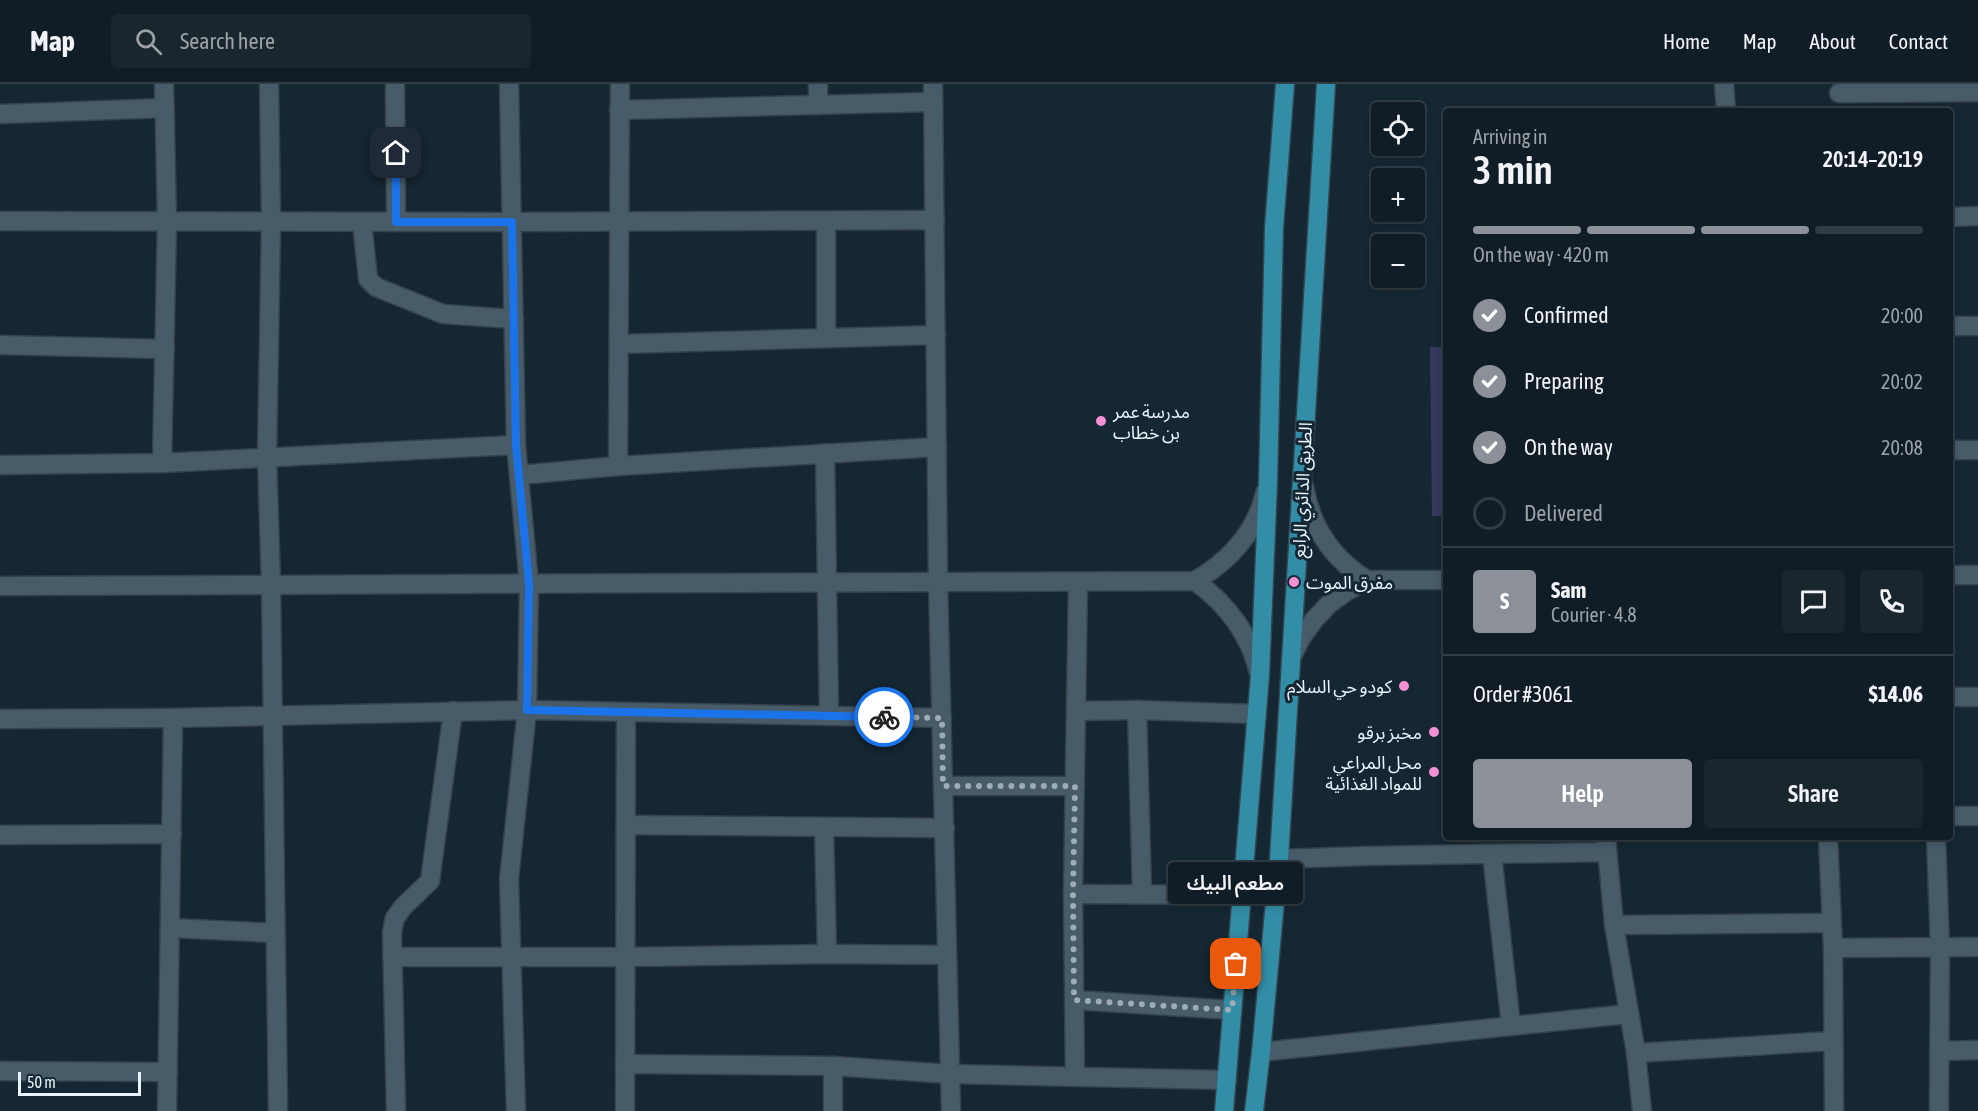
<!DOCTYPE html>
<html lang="en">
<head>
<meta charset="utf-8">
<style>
  :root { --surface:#101d26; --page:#19262e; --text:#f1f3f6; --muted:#9ca2a7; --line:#303b43; --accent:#8c9099 }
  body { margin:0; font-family:"Asap Condensed","Noto Sans Arabic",sans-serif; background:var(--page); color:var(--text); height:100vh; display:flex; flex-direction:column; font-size:22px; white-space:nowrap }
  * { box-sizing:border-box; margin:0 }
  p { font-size:20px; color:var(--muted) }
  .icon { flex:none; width:33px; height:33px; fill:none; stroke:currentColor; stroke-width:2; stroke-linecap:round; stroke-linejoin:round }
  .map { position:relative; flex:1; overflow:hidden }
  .details { position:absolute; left:1443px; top:24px; width:510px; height:732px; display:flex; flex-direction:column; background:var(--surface); border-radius:6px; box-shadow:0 3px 9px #0003,0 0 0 2px var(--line) }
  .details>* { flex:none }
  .buttons { position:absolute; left:1371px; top:18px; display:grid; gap:12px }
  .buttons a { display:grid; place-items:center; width:54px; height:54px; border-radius:6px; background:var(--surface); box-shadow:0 3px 9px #0003,0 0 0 2px var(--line); font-size:30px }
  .scale { position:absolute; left:18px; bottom:15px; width:123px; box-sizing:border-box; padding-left:6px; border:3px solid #e8f3fb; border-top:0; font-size:16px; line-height:21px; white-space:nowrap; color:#e8f3fb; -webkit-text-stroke:4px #152733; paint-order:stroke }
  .pin { position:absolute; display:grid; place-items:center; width:51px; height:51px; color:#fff; margin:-26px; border-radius:12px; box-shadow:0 3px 9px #0006 }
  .courier { position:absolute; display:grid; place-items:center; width:60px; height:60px; margin:-30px; border:4px solid #1a73e8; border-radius:50%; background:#fff; color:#222; box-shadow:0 2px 8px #0007 }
  .bubble { position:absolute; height:42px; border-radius:6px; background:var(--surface); box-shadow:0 3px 9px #0003,0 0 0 2px var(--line); font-size:20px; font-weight:600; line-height:42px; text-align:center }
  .overview em { font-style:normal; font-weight:600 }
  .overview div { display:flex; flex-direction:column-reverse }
  .overview { display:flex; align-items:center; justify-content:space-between; height:102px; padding:0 30px }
  h1 { font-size:39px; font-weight:600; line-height:45px }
  .bar { display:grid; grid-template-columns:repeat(4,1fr); gap:9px 6px; align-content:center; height:72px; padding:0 30px }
  .bar i { height:8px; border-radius:4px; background:var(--line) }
  .bar .current { background:var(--accent) }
  .bar p { grid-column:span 4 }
  .line { display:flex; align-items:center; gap:15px; padding:0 30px; border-top:2px solid var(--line) }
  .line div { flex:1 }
  .round { display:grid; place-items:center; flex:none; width:63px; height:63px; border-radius:6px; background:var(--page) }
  ol { padding:0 30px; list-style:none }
  li { display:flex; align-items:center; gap:18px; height:66px }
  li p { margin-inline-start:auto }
  li .icon { padding:6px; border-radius:50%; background:var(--accent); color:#fff; stroke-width:4 }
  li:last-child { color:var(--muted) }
  li i { width:33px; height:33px; border:3px solid var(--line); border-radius:50% }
  .button { display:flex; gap:12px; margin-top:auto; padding:12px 30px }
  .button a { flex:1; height:69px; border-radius:6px; background:var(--accent); color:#fff; font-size:24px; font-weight:600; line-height:69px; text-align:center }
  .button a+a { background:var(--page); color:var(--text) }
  header { display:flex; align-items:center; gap:36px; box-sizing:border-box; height:84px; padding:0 30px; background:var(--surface); border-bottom:2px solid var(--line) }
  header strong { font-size:28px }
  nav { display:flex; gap:33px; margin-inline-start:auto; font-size:21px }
  .search { width:420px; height:54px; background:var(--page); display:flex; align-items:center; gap:15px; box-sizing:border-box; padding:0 21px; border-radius:6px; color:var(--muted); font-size:22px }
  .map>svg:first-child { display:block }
</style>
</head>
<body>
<header>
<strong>Map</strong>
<div class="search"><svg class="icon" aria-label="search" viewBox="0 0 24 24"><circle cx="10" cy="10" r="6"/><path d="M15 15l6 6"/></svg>Search here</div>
<nav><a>Home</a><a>Map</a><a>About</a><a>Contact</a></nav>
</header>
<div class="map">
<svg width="1978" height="1027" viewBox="0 0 1978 1027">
  <rect width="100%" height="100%" fill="#152733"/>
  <path fill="#36395d" d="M1430,263H1446V432H1432Z"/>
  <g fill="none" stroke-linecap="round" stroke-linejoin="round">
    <g stroke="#35424c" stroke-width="21">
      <g id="minor">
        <path d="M269,0L271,138L267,374L271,501L278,1027"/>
        <path d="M395,0L396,138"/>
        <path d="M509,0L516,361L529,500L527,626L509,795L516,1027"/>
        <path d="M818,0V21"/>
        <path d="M933,0L938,498L951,1027"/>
        <path d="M1724,0L1726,27"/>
        <path d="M1839,9L1978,8"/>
        <path d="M619,26L933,18"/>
        <path d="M0,30L164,24"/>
        <path d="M1950,133L1978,132"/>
        <path d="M0,137L512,138L935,136"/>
        <path d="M362,138L368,195L376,203L443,230L514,235"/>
        <path d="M1950,242H1978"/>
        <path d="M826,254V137"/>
        <path d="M619,260L936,251"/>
        <path d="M0,261L165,265"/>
        <path d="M1950,366H1978"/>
        <path d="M825,369L829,632"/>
        <path d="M162,379L167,137L164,0"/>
        <path d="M0,381L162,379L516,361"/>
        <path d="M618,382L620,0"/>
        <path d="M520,391L618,382L937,363"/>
        <path d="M1950,613H1978"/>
        <path d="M1137,626L1142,809"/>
        <path d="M1076,627L1137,626L1257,630"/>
        <path d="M0,635L173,634L527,626L942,634"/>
        <path d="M943,702H1075"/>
        <path d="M1950,732H1978"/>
        <path d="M626,741L945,744"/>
        <path d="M824,744L827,870"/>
        <path d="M0,751L172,750"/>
        <path d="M1606,753L1614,841L1636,969L1642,1027"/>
        <path d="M1828,753L1833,864L1834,1027"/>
        <path d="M1936,753L1940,863L1939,1027"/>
        <path d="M1492,770L1511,942"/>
        <path d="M1279,775L1366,772L1607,768"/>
        <path d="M1073,810L1242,811"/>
        <path d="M1614,841L1831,839"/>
        <path d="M170,844L275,849"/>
        <path d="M1833,864L1978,863"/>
        <path d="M392,873H626L827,870L947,871"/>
        <path d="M1074,916L1232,926"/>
        <path d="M1939,967L1978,966"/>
        <path d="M1261,968L1628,930"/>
        <path d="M1636,969L1833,957"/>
        <path d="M625,980L833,982L950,990L1227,996"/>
        <path d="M833,982V1027"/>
        <path d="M0,987L168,988"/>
        <path d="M1075,992L1073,810L1078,498"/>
        <path d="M167,1027L173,634"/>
        <path d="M396,1027L392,848L395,834L403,823L430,797L453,627"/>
        <path d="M625,1027L626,628"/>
      </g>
    </g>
    <g stroke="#35424c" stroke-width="21">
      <g id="tertiary">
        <path d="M1304,402C1311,443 1331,474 1367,496"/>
        <path d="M1950,491H1978"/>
        <path d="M1195,497C1228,521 1250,550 1259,589"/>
        <path d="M0,502L1195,497C1229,477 1256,448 1265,409"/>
        <path d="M1291,574L1301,554L1314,536L1329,520L1347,507L1367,496H1446"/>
      </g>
    </g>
    <g stroke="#35424c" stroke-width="21">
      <g id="primary">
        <path d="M1224,1027L1260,591L1268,398L1274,144L1285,0"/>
        <path d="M1254,1027L1261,968L1279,775L1326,0"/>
      </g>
    </g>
    <use href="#minor" stroke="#485b68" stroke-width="18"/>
    <use href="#tertiary" stroke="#485b68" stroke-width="18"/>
    <use href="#primary" stroke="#328da6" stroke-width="18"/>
  </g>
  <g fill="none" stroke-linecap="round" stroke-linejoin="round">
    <path stroke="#9eacb5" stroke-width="6" stroke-dasharray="0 10.8" d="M884,633L942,634L943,702H1075L1073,810L1074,916L1232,926L1236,880"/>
    <path stroke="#1a73e8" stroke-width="8" d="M396,69V138H512L516,361L529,500L527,626L884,633"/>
  </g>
  <g fill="#f391d5" stroke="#152733" stroke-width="2">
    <circle cx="1101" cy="337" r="6"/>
    <circle cx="1294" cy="498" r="6"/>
    <circle cx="1404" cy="602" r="6"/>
    <circle cx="1434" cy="648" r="6"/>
    <circle cx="1434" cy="688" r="6"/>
  </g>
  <g text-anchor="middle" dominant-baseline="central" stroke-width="6" stroke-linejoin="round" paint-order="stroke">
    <g font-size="18" fill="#e8f3fb" stroke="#152733" text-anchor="end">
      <text x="1113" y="327" text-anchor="start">مدرسة عمر<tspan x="1113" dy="21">بن خطاب</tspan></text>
      <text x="1306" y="498" text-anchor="start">مفرق الموت</text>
      <text x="1392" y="602">كودو حي السلام</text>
      <text x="1422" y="648">مخبز برقو</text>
      <text x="1422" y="678">محل المراعي<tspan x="1422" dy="21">للمواد الغذائية</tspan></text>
    </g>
    <g font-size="18" fill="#e8f3fb" stroke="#152733">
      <text transform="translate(1302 406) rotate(-87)">الطريق الدائري الرابع</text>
    </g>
  </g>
</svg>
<div class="buttons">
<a><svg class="icon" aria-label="locate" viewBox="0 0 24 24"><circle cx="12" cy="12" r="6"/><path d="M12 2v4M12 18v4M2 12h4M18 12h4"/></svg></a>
<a>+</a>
<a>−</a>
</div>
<div class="scale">50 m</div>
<div class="pin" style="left:1236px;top:880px;background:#ea580c"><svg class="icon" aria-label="bag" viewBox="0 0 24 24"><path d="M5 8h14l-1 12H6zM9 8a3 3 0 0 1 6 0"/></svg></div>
<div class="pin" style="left:396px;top:69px;background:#1f2937"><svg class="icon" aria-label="home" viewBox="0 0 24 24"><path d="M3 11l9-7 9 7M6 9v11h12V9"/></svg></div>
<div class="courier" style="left:884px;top:633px"><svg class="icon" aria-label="bike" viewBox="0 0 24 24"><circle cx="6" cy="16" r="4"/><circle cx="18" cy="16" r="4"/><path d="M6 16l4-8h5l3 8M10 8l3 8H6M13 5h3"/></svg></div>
<div class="bubble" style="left:1168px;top:778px;width:135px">مطعم البيك</div>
<section class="details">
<div class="overview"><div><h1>3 min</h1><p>Arriving in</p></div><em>20:14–20:19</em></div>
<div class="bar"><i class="current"></i><i class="current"></i><i class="current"></i><i></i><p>On the way · 420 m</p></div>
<ol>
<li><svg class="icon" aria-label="check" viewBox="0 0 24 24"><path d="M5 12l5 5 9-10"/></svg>Confirmed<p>20:00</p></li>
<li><svg class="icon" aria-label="check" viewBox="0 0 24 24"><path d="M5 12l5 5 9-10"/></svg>Preparing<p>20:02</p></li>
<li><svg class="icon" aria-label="check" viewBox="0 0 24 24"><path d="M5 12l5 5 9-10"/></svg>On the way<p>20:08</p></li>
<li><i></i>Delivered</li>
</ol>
<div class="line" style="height:108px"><b class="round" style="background:var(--accent);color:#fff">S</b><div><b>Sam</b><p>Courier · 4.8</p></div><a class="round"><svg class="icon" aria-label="chat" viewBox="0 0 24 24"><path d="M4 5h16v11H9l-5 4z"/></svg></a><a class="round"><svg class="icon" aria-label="phone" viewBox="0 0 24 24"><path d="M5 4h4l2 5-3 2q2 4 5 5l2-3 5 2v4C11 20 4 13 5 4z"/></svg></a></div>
<div class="line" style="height:78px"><div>Order #3061</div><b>$14.06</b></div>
<div class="button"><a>Help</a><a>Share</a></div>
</section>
</div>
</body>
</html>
